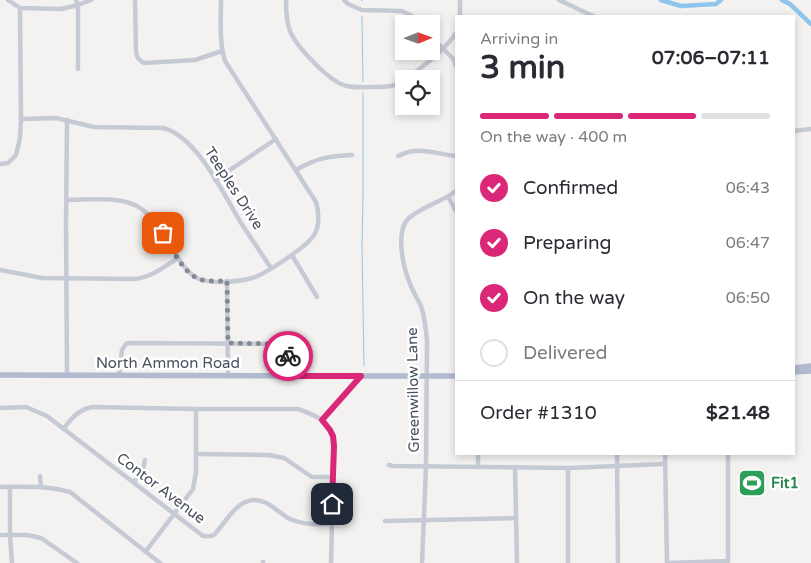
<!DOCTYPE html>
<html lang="en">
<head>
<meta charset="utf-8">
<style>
  :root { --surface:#fff; --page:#f2f2f3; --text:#2b2b33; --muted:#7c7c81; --line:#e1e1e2; --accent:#db2777 }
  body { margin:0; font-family:"Varela Round",sans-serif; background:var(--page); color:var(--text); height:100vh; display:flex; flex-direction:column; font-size:19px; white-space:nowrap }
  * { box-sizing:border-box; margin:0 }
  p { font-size:16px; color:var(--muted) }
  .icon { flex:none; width:28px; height:28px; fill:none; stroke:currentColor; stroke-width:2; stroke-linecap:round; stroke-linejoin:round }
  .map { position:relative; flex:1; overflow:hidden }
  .drawer { position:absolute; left:455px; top:15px; width:340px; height:440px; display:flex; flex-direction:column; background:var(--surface); border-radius:0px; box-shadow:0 2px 8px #0003 }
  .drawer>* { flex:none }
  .needle { width:32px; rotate:89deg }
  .tools { position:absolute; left:395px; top:15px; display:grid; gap:10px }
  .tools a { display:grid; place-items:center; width:45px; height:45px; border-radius:0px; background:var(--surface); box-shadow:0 2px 8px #0003; font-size:25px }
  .pin { position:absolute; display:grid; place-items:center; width:42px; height:42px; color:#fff; margin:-21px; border-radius:10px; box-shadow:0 2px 8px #0006 }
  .courier { position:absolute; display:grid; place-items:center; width:50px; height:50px; margin:-25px; border:4px solid #db2777; border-radius:50%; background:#fff; color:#222; box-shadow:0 1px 6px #0007 }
  .head em { font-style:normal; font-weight:700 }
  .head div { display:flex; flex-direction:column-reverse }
  .head { display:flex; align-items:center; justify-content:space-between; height:85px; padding:0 25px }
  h1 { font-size:32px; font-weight:700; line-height:38px }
  .bar { display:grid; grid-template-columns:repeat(4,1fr); gap:8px 5px; align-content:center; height:60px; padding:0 25px }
  .bar i { height:6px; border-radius:4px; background:var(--line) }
  .bar .active { background:var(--accent) }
  .bar p { grid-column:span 4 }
  .line { display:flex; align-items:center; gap:12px; padding:0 25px; border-top:1px solid var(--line) }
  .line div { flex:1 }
  ol { padding:0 25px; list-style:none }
  li { display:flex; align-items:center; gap:15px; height:55px }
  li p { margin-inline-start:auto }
  li .icon { padding:5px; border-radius:50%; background:var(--accent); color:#fff; stroke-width:4 }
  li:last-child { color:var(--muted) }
  li i { width:28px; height:28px; border:2px solid var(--line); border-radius:50% }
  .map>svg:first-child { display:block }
</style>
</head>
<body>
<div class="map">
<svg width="811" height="563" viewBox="0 0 811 563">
  <rect width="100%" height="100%" fill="#f3f2f1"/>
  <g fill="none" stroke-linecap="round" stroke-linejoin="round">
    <g stroke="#8fc5ec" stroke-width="1">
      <path d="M362,1V0"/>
      <path d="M362,16L363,82"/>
      <path d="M363,93V198L362,245L364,366"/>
    </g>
    <g stroke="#8fc5ec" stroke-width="4.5">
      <path d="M661,0L681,6L716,4L721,0"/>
      <path d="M782,0L790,4L811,24"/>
    </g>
    <g stroke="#c5cad5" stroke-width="4.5">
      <path d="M8,0L20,8L61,9L78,5L91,0"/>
      <path d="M76,0L78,5V69"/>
      <path d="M135,0L136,52C137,58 139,60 144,63L195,60L222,51"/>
      <path d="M286,0C286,10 286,21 290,31C296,46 330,83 347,86C356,88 365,87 374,87C385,87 395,87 404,81"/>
      <path d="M344,0L348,4L362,10L402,11L412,16L420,24"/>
      <path d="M559,0L593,16"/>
      <path d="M460,16V0"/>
      <path d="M431,36L454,60L456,66"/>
      <path d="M407,79C424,65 444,51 456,33"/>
      <path d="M21,119L56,118L94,127L163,128C197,136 224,195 241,223C251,238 261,253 271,268"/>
      <path d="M794,131L811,129"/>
      <path d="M398,156C403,154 409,151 414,151C428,149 442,155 456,156"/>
      <path d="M0,164L8,163L16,155L20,138L21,119L20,8"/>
      <path d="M296,170C317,158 328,156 352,155"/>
      <path d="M215,180L276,139"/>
      <path d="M448,197L456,211"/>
      <path d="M67,200C86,200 117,196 135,205C154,215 165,236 176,254C181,263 189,275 199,279C212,284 238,282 252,278C264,275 308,246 314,235C320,226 319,212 316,202L225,61C219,41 221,20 221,0"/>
      <path d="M292,255L317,297"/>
      <path d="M0,270L42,278L135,279C152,277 164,267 178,258"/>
      <path d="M227,281L228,376"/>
      <path d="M67,375L66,225L67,120"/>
      <path d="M119,376L122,350L126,344L129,343L283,344L287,346V376"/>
      <path d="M0,408L26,407L47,416L203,536C206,536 211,537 214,535C216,533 217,531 219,529C228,518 238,501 253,500C268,499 278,513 290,519C304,525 318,525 332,523"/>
      <path d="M322,420L361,376"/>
      <path d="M64,428C72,418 78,410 92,407L196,409H298C319,416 331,422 334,446L331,563"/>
      <path d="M196,454L269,455L284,458L312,477H332"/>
      <path d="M617,454L618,563"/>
      <path d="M665,454L667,563"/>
      <path d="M389,465L393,466L568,468L665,464"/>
      <path d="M478,467V454"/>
      <path d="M515,467L517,563"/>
      <path d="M568,468V563"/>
      <path d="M40,476L41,487"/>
      <path d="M134,482L143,469L145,460"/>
      <path d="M0,487C23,487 47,485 70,492L160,563"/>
      <path d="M10,487V535L12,563"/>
      <path d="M385,521L516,518"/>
      <path d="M0,535H27L41,538L77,563"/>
      <path d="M146,551L193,489L196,472V409"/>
      <path d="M263,562V563"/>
      <path d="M422,563L426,467L427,341C426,329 425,318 421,306C417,298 412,290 409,281C403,266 395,230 409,218C423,206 442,202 456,191"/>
      <path d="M667,563L728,561V454"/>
    </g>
    <g stroke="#b1bacf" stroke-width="5.5">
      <path d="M794,368L811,366"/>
      <path d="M794,372L811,371"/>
      <path d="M0,375L364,376H456"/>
    </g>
  </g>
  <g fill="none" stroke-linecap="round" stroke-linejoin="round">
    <path stroke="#848992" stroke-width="5" stroke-dasharray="0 9" d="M163,233C171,247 183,273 199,279C208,282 218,281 227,281L228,343L283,344L287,346L288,356"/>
    <path stroke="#db2777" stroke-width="6" d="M288,356L287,376H361L322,420L330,430L333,436L334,446L332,504"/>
  </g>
  <defs>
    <g id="stadium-square" transform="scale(1.4375)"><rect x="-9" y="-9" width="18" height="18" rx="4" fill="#2e9e5b" stroke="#fff"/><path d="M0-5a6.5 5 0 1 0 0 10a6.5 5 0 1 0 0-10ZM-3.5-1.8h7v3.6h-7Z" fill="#fff"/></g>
  </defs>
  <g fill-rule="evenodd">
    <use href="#stadium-square" x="752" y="483"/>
  </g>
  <g text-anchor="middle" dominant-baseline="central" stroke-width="5" stroke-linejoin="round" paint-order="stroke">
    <g font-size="15" fill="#49505f" stroke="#fff">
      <text transform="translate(234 188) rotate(57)">Teeples Drive</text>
      <text x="168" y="363">North Ammon Road</text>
      <text transform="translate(413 390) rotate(-91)">Greenwillow Lane</text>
      <text transform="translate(161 488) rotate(37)">Contor Avenue</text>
    </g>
    <g font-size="15" font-weight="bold" fill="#27864d" stroke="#fff" text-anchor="start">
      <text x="771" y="483">Fit1</text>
    </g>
  </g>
</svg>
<div class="tools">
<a><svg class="needle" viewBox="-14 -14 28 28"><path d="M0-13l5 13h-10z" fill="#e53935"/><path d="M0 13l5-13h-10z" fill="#7c7c81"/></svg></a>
<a><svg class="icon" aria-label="locate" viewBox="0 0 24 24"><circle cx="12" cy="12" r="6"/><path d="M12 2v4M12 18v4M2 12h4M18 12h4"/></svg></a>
</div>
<div class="pin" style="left:163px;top:233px;background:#ea580c"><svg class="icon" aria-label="bag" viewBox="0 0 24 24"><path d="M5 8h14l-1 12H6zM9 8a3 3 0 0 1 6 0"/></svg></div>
<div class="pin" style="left:332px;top:504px;background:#1f2937"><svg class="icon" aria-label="home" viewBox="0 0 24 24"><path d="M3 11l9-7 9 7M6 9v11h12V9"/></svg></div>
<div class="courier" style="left:288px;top:356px"><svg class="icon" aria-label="bike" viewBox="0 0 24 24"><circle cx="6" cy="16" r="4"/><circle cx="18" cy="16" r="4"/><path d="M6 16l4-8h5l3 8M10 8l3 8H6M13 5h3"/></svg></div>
<section class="drawer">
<div class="head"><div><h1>3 min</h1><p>Arriving in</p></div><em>07:06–07:11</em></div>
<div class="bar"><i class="active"></i><i class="active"></i><i class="active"></i><i></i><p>On the way · 400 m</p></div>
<ol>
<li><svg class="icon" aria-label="check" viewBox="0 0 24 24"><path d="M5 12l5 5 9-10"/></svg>Confirmed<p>06:43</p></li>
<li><svg class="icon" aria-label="check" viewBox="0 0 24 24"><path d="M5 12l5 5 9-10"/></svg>Preparing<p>06:47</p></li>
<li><svg class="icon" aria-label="check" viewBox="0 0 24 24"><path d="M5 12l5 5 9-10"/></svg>On the way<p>06:50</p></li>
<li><i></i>Delivered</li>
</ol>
<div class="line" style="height:65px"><div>Order #1310</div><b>$21.48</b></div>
</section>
</div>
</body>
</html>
